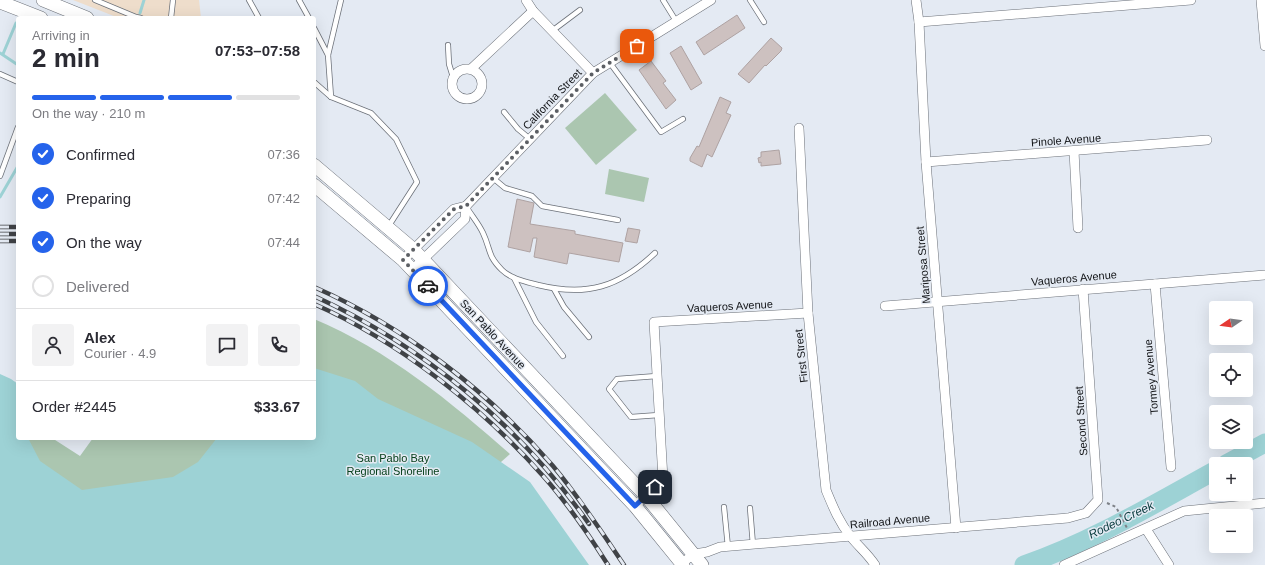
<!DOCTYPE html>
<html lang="en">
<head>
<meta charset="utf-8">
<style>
  :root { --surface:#fff; --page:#f2f2f3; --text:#2b2b33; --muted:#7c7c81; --line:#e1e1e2; --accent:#2563eb }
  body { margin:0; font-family:Helvetica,sans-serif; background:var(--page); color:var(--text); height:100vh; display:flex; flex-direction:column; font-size:15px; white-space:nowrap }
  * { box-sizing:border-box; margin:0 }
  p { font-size:13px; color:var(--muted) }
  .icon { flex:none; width:22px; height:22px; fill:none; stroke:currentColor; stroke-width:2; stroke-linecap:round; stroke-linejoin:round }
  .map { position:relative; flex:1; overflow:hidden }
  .side { position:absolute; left:16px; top:16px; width:300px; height:424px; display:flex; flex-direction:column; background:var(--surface); border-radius:4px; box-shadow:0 4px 16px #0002 }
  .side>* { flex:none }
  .needle { width:26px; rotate:257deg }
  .buttons { position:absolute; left:1209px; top:301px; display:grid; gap:8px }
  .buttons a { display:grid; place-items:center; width:44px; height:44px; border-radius:4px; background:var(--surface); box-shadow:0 4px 16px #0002; font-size:20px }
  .pin { position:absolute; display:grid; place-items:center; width:34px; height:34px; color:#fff; margin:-17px; border-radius:8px; box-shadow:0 2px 6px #0006 }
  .courier { position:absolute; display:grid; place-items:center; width:40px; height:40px; margin:-20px; border:3px solid #2563eb; border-radius:50%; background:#fff; color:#222; box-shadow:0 1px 5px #0007 }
  .headline em { font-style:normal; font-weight:700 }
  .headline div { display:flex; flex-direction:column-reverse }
  .headline { display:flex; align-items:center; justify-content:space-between; height:68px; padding:0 16px }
  h1 { font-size:26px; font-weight:700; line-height:30px }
  .bar { display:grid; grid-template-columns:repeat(4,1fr); gap:6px 4px; align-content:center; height:48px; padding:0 16px }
  .bar i { height:5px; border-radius:3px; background:var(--line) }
  .bar .selected { background:var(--accent) }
  .bar p { grid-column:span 4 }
  .line { display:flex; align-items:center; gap:10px; padding:0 16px; border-top:1px solid var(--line) }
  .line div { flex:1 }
  .round { display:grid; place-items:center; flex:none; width:42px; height:42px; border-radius:4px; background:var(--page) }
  ol { padding:0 16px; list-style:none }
  li { display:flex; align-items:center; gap:12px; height:44px }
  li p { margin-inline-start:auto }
  li .icon { padding:4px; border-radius:50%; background:var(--accent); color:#fff; stroke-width:4 }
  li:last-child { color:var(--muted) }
  li i { width:22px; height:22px; border:2px solid var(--line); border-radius:50% }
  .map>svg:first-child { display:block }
</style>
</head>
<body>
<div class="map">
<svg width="1265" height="565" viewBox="0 0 1265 565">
  <rect width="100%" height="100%" fill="#e4eaf3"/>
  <path fill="#eeddcb" d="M73,0H199L201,18H119Z"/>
  <g fill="#abc6b0">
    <path d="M605,93L637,130L596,165L565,128Z"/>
    <path d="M609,169L649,178L644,202L605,194Z"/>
    <path d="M314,319C388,350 451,402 510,454L501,462L0,565V403L18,438H52L80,456L93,438H314Z"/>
  </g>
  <path fill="#9dd2d5" d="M314,368L355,381L378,399L472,442L530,482L589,565H0V374L11,379L18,384V438H28L40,461L82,490L173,477L198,462L217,438H314Z"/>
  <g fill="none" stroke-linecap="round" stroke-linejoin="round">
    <g stroke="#9dd2d5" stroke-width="3">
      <path d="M140,13L144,0"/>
      <path d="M0,53L18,65"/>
      <path d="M3,54L16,23"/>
      <path d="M0,197L18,166"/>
    </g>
    <g stroke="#9dd2d5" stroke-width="19">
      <path d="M1226,464L1265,443"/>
      <path d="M1024,565C1091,542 1154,504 1216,470"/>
    </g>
  </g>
  <g fill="#cdc1c0" stroke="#aea2a2">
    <path d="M737,15L745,28L704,55L696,42Z"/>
    <path d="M771,38L782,48L781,51L766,66L765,65L749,83L738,74Z"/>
    <path d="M681,46L702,83L691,90L670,53Z"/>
    <path d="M651,61L666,81L663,83L676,100L666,109L639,70Z"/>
    <path d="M720,97L731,102L726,113L731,115L712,157L707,154L702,167L690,161V158L697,146L699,147Z"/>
    <path d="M779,150L781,164L761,166V162L759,163L758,158L761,157V152Z"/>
    <path d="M517,199L534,203L530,224L575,231V234L623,243L619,262L569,253L567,264L534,257L537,238H533L530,252L508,247Z"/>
    <path d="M628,228L640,230L637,243L625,241Z"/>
  </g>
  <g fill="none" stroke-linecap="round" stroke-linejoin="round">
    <g stroke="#6c7179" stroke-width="6">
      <g id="service">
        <path d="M95,0L136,17L141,18"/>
        <path d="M249,0L259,18"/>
        <path d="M299,0L309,18"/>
        <path d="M663,0L676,21"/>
        <path d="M750,0L764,22"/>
        <path d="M171,18L173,0"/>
        <path d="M314,28L328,55"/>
        <path d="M552,31L580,10"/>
        <path d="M448,45L449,64L453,77"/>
        <path d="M610,63L661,132L683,119"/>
        <path d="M0,74L18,82"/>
        <path d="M314,82L331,97L371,113L396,139L417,182L388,227"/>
        <path d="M331,97L328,55L341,0"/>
        <path d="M504,112L518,129L530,139"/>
        <path d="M0,176L18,127"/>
        <path d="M493,178L505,188L532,196L542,206L618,220"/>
        <path d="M467,208C472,216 479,224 483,233C491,250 487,255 502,270C511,279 527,282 538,285C587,297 619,287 655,253"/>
        <path d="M514,278L536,322L563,356"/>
        <path d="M554,289L564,307L589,337"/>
        <path d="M657,376L617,379L609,389L631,417L659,415"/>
        <path d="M724,507L728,547"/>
        <path d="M750,508L753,545"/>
      </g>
    </g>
    <g stroke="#6c7179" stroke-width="10">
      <g id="minor">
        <path d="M526,0L533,11L593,73"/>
        <path d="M916,0L919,22L926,162L956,528"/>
        <path d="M1261,0L1265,46"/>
        <path d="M919,22L1191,0"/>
        <circle cx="467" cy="84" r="15"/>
        <path d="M471,69L533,11"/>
        <path d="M799,128L808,313L826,490C833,507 839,522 851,537C859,547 868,554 875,565"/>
        <path d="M1074,151L1078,228"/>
        <path d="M926,162L1207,140"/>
        <path d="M403,260L454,209L466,206L593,73L711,0"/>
        <path d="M412,270L465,219L466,206"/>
        <path d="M1155,284L1171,467"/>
        <path d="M885,306L1265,275"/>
        <path d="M635,506L663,479L654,322L808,313"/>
        <path d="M1146,529L1169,565"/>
        <path d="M682,563L694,554L707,552L720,547L1068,518L1086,513L1098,500L1083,289"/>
        <path d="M1064,565L1184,511L1265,503"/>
      </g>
    </g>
    <g stroke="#6c7179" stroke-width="14">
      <g id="secondary">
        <path d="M43,0L87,18"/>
        <path d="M0,2L41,18"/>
        <path d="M314,165L413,249L646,496L702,565"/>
        <path d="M314,185L403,260L635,506L683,565"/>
      </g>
    </g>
    <path stroke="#7d8187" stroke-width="2" stroke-dasharray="3 3" stroke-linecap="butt" d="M1107,503L1116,507L1127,528"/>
    <use href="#service" stroke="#fff" stroke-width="4.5"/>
    <use href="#minor" stroke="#fff" stroke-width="9"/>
    <use href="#secondary" stroke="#fff" stroke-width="13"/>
    <g stroke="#404347" stroke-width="4.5">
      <g id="rail">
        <path d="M0,227H18"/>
        <path d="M0,234H18"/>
        <path d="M0,241H18"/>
        <path d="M314,287C405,327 488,391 553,466C579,497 601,531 624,565"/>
        <path d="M314,296C423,346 521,426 589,524"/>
        <path d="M314,304C400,342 482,407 544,477C568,504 589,535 608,565"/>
      </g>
    </g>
    <use href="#rail" stroke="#e4eaf3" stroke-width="3" stroke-dasharray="9" stroke-linecap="butt"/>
  </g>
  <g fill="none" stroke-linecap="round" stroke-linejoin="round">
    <path stroke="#5c5f64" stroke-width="4" stroke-dasharray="0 7.2" d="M428,286L403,260L454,209L466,206L593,73L637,46"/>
    <path stroke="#2563eb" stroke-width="5" d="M428,286L635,506L655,487"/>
  </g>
  <g text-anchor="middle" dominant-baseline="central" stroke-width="3" stroke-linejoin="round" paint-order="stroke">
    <g font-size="11" fill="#121417" stroke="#e4eaf3">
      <text transform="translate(552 99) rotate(-46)">California Street</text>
      <text transform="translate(1066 140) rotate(-4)">Pinole Avenue</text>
      <text transform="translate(923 265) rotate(-95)">Mariposa Street</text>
      <text transform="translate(1074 278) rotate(-5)">Vaqueros Avenue</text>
      <text transform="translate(730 306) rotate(-3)">Vaqueros Avenue</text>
      <text transform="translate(493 334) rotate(47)">San Pablo Avenue</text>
      <text transform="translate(801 356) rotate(-96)">First Street</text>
      <text transform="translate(1151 377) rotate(-95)">Tormey Avenue</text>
      <text transform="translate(1081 421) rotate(-94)">Second Street</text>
      <text transform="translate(890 521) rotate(-5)">Railroad Avenue</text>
    </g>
    <g font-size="11" fill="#07401c" stroke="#e4eaf3">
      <text x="393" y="458">San Pablo Bay<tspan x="393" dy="13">Regional Shoreline</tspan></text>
    </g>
    <g font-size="12" font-style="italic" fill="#0f4043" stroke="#e4eaf3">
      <text transform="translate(1121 520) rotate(-26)">Rodeo Creek</text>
    </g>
  </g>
</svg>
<div class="buttons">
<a><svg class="needle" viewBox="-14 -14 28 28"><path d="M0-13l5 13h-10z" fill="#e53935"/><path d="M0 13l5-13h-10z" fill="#7c7c81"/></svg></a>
<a><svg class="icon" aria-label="locate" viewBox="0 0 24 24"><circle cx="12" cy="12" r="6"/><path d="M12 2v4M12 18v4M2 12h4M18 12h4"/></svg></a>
<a><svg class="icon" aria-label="layers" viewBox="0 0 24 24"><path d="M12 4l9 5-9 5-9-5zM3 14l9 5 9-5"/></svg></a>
<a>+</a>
<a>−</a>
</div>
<div class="pin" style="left:637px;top:46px;background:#ea580c"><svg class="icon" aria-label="bag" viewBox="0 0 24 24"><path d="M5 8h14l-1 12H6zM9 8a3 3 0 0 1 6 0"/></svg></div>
<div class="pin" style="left:655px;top:487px;background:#1f2937"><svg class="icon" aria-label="home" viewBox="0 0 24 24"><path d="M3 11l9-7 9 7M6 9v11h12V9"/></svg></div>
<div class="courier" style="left:428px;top:286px"><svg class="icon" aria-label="car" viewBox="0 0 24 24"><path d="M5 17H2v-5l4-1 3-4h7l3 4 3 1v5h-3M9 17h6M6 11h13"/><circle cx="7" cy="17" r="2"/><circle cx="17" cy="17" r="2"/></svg></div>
<section class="side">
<div class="headline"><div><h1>2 min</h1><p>Arriving in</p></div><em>07:53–07:58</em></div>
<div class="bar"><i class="selected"></i><i class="selected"></i><i class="selected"></i><i></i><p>On the way · 210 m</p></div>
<ol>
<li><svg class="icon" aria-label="check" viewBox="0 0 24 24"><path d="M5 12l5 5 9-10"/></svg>Confirmed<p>07:36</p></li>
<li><svg class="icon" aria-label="check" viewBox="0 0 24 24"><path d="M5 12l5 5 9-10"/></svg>Preparing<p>07:42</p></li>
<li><svg class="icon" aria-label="check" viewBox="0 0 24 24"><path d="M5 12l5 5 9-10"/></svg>On the way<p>07:44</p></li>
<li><i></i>Delivered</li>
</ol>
<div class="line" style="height:72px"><a class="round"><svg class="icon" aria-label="person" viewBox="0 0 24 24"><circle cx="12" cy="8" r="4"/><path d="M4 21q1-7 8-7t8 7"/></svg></a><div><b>Alex</b><p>Courier · 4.9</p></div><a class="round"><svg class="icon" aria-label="chat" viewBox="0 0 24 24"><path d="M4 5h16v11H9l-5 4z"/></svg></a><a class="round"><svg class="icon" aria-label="phone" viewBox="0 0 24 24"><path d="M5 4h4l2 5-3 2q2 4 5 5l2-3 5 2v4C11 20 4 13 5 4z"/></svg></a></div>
<div class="line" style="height:52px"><div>Order #2445</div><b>$33.67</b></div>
</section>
</div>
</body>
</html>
